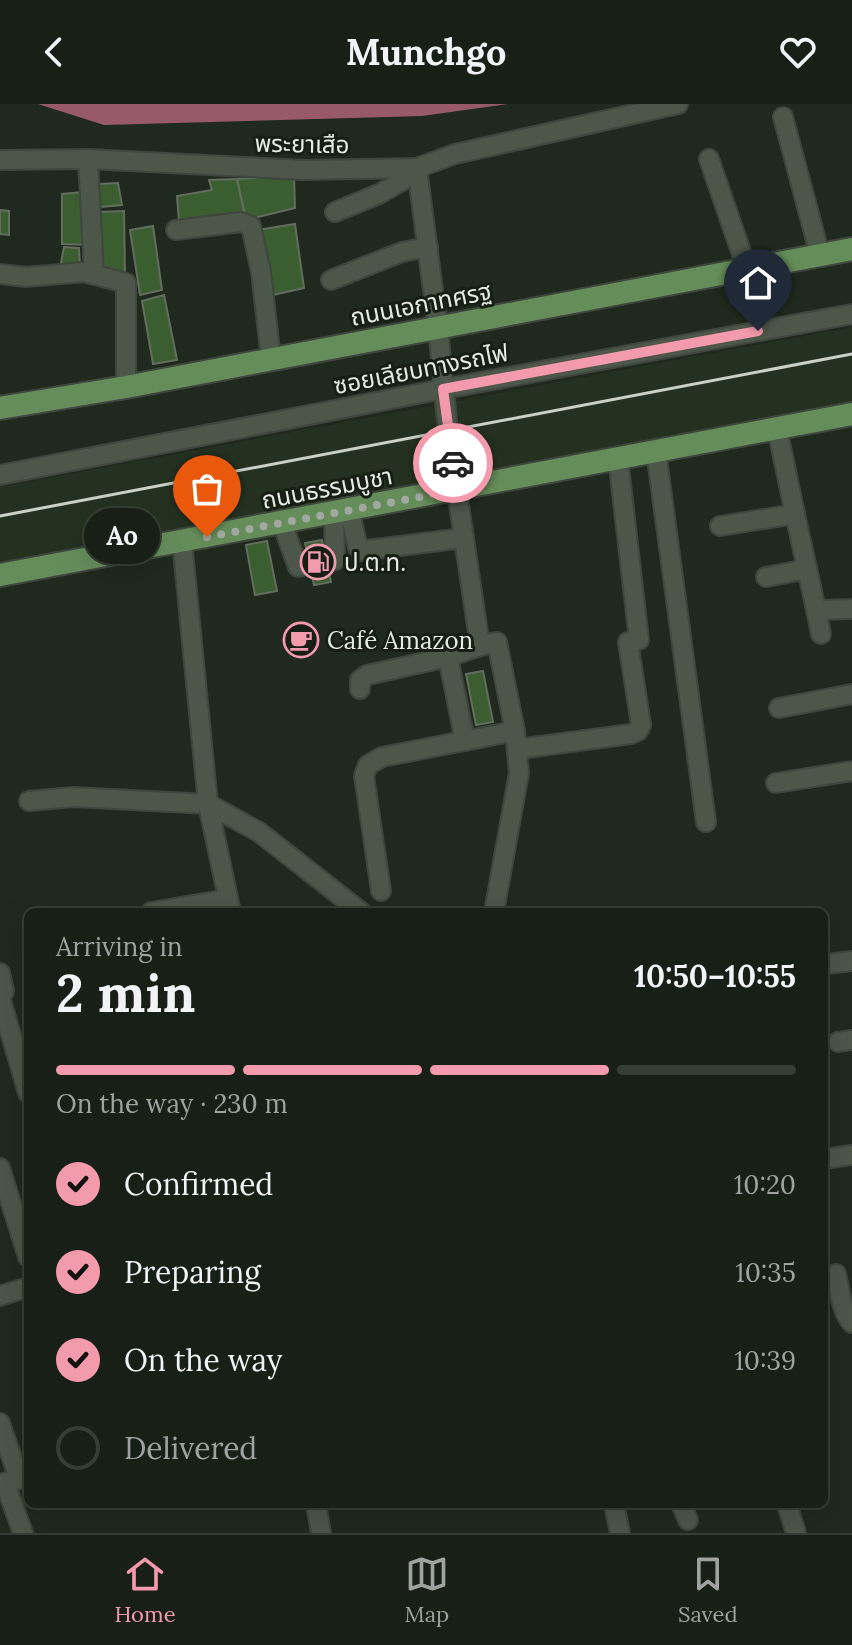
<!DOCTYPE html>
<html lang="en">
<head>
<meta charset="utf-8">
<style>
  :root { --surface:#181f16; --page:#21271f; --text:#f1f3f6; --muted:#9fa2a1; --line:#363d35; --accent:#f39aac }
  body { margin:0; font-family:Lora,"Noto Sans Thai",serif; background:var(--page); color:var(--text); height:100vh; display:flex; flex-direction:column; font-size:30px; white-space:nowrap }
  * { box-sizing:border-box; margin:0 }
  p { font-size:26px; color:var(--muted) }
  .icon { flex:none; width:44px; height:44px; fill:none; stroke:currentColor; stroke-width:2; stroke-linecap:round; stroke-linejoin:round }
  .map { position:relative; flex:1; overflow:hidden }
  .sheet { position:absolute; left:24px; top:804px; width:804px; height:600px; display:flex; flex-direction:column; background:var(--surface); border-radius:12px; box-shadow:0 8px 32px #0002,0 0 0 2px var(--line) }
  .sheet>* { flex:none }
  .pin { position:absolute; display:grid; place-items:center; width:68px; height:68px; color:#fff; margin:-82px -34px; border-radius:50% 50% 50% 0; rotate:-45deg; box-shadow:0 0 8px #0007 }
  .pin .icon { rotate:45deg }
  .courier { position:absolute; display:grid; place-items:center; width:80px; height:80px; margin:-40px; border:6px solid #f39aac; border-radius:50%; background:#fff; color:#222; box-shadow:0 2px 10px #0007 }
  .bubble { position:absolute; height:56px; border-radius:28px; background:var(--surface); box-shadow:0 8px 32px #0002,0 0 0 2px var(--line); font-size:26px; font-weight:700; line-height:56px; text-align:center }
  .head em { font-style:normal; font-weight:700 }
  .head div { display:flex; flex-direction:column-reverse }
  .head { display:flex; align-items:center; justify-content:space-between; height:136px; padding:0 32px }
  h1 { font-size:52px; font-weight:700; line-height:60px }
  .bar { display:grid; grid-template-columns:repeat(4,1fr); gap:12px 8px; align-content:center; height:96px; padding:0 32px }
  .bar i { height:10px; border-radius:6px; background:var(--line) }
  .bar .selected { background:var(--accent) }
  .bar p { grid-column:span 4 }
  ol { padding:0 32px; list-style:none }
  li { display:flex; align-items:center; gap:24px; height:88px }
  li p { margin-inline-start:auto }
  li .icon { padding:8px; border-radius:50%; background:var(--accent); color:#111; stroke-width:4 }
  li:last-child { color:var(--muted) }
  li i { width:44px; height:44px; border:4px solid var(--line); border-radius:50% }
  header { display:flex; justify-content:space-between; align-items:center; height:104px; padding:0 32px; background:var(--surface); font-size:36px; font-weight:700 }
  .dock { display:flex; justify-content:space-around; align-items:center; height:112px; border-top:2px solid var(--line); background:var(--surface); font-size:22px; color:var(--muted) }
  .dock a { display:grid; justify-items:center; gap:4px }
  .dock .selected { color:var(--accent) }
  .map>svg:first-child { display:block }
</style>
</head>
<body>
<header><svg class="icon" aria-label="back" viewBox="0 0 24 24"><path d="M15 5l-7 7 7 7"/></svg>Munchgo<svg class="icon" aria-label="heart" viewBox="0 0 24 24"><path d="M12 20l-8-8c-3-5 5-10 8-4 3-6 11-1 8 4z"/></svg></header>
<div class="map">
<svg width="852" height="1429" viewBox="0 0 852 1429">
  <rect width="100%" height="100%" fill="#20291e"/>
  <path fill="#243120" d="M852,223V303L0,462V383Z"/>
  <path fill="#995a68" d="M38,0H508L422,12L104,21Z"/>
  <g fill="#3a5e2f" stroke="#626d60" stroke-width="2">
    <path d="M97,70V80L118,79L122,101L90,104L79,71Z"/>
    <path d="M294,72L295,104L246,116L237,75Z"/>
    <path d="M237,75L244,108L179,117L177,92L212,86L209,76Z"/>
    <path d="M83,88L92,141L62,140V90Z"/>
    <path d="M0,106L9,107V131L0,130Z"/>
    <path d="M124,107L125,171L99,167V108Z"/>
    <path d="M295,120L304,184L273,191L257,126Z"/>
    <path d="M153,122L162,186L140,191L130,126Z"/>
    <path d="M64,143L79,144L80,164H60Z"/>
    <path d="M164,191L177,256L153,260L142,197Z"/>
    <path d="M322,436L331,478L314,481L305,439Z"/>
    <path d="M267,437L277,487L255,491L246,441Z"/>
    <path d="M483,567L493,618L476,621L466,570Z"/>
  </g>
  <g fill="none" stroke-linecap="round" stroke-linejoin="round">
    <g stroke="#3e463d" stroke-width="22">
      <g id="minor">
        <path d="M783,13L820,151"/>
        <path d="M88,55L94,171"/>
        <path d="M709,55L747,165"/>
        <path d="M0,56L88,55L303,66L417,64L438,224L448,327L480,542L497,538L515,627L519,669L494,808"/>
        <path d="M335,108L379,90L402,77L417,64L455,50L678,0"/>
        <path d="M176,126L241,118L251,122L261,168L271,255"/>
        <path d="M0,170L26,173L84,168L126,179V283"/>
        <path d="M331,176L402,148L428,143"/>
        <path d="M777,324L795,410"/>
        <path d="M656,347L706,718"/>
        <path d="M0,371L443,285L852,210"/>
        <path d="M349,406L359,447L464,434"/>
        <path d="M282,419L298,463L335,456L334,409"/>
        <path d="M720,422L795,410L815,501L819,506L852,505"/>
        <path d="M182,437L208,700L231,808"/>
        <path d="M766,473L807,465"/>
        <path d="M815,501L821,530"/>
        <path d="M448,553L465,637"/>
        <path d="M360,585V576L367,571L448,553L480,542"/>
        <path d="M779,604L852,590"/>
        <path d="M518,645L631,630L638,627L641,621L628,538L639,536L618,354"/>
        <path d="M776,679L852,667"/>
        <path d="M29,697L73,693L208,700L259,728L361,808"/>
        <path d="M381,787L364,672L368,661L382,653L515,627"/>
        <path d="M151,808L228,795"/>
        <path d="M827,860L852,857"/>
        <path d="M0,869L4,887L1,892"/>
        <path d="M0,893L28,989"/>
        <path d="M838,938L852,936"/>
        <path d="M824,1055L852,1051"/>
        <path d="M0,1064L28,1153"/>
        <path d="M836,1170C840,1186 841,1208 852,1219"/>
        <path d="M0,1192L28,1183"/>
        <path d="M0,1319L19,1375L0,1380"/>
        <path d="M5,1379L23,1429"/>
        <path d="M316,1400L321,1429"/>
        <path d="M614,1400L620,1429"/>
        <path d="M681,1400L688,1416"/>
        <path d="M787,1400L796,1429"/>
      </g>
    </g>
    <g stroke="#3e463d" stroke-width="26">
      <g id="major">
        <path d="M0,304L126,283L852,145"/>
        <path d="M0,471L852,310"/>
      </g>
    </g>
    <use href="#minor" stroke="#4c5649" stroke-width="18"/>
    <use href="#major" stroke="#658d5a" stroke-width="22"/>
    <path stroke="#cad1c9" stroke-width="3" d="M0,412L852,250"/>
  </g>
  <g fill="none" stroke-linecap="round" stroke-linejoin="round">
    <path stroke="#a1a89f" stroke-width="8" stroke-dasharray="0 14.4" d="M207,433L457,386L453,359"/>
    <path stroke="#f39aac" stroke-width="10" d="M453,359L443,285L758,227"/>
  </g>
  <defs>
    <g id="fuel-ring" transform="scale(1.8)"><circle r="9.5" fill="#171f14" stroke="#f39aac" stroke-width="1.5"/><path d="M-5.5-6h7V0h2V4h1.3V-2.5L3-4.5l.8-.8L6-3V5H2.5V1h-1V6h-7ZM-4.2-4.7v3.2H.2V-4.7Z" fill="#f39aac"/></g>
    <g id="cafe-ring" transform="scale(1.8)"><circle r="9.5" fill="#171f14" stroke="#f39aac" stroke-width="1.5"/><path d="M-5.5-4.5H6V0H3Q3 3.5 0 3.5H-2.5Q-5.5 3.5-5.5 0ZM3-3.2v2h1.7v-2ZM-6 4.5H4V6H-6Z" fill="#f39aac"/></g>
  </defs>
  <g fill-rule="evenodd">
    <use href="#fuel-ring" x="318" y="458"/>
    <use href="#cafe-ring" x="301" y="536"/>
  </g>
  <g text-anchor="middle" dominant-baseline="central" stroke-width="6" stroke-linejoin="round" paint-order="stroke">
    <g font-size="24" fill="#e6ece5" stroke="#171f14">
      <text transform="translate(302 40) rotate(1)">พระยาเสือ</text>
      <text transform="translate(421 200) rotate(-11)">ถนนเอกาทศรฐ</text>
      <text transform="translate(421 265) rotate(-11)">ซอยเลียบทางรถไฟ</text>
      <text transform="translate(327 384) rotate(-11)">ถนนธรรมบูชา</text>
    </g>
    <g font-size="24" fill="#e6ece5" stroke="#171f14" text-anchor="start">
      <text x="344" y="458">ป.ต.ท.</text>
      <text x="327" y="536">Café Amazon</text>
    </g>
  </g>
</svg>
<div class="pin" style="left:207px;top:433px;background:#ea580c"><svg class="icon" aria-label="bag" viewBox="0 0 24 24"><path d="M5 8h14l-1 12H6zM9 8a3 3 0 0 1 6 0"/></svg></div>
<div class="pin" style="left:758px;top:227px;background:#1f2937"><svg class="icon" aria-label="home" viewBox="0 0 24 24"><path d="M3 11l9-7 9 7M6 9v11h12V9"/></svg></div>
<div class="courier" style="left:453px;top:359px"><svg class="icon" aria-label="car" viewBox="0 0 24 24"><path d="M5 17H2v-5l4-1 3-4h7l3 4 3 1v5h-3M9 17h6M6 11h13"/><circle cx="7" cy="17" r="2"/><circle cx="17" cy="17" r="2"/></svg></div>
<div class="bubble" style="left:84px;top:404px;width:76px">Ao</div>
<section class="sheet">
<div class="head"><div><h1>2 min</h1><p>Arriving in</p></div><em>10:50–10:55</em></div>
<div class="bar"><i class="selected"></i><i class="selected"></i><i class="selected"></i><i></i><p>On the way · 230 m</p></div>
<ol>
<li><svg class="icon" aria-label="check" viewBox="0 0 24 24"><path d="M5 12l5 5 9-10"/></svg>Confirmed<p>10:20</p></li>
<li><svg class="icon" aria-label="check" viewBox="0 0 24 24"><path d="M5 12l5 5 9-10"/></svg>Preparing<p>10:35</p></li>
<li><svg class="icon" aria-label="check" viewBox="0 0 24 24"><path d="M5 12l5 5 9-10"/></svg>On the way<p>10:39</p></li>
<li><i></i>Delivered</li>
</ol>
</section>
</div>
<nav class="dock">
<a class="selected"><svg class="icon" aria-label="home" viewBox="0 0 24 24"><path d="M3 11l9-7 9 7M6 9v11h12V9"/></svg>Home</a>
<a><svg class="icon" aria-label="map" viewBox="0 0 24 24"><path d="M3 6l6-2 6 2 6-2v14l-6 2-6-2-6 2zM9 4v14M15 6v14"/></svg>Map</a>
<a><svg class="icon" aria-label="saved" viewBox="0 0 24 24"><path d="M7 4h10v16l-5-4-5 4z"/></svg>Saved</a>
</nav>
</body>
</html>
